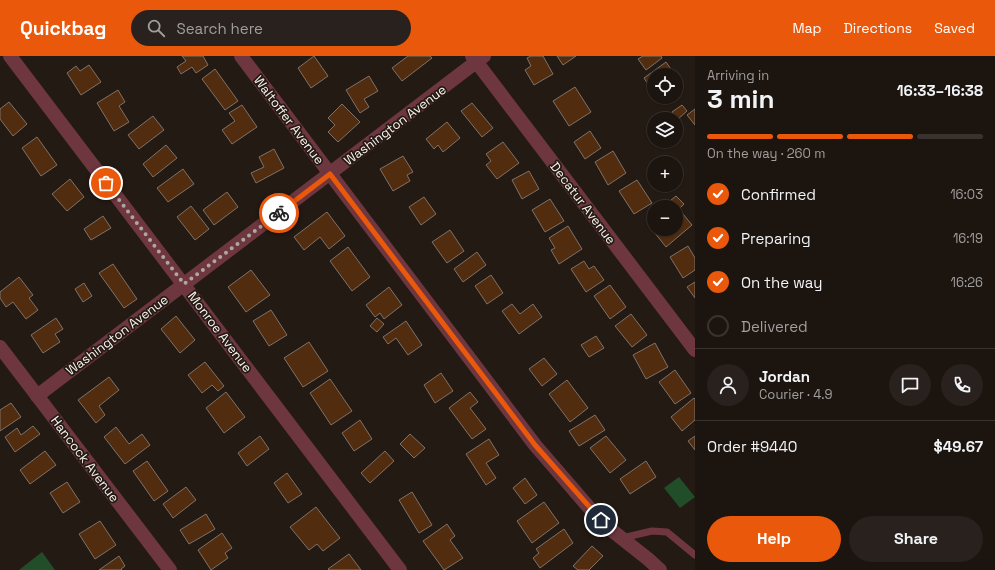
<!DOCTYPE html>
<html lang="en">
<head>
<meta charset="utf-8">
<style>
  :root { --surface:#1b140f; --page:#28211d; --text:#f1f3f6; --muted:#a09e9e; --line:#39332f; --accent:#ea580c }
  body { margin:0; font-family:"Space Grotesk",sans-serif; background:var(--page); color:var(--text); height:100vh; display:flex; flex-direction:column; font-size:15px; white-space:nowrap }
  * { box-sizing:border-box; margin:0 }
  p { font-size:13px; color:var(--muted) }
  .icon { flex:none; width:22px; height:22px; fill:none; stroke:currentColor; stroke-width:2; stroke-linecap:round; stroke-linejoin:round }
  .map { position:relative; flex:1; overflow:hidden }
  .drawer { display:flex; flex-direction:column; background:var(--surface); width:300px }
  .drawer>* { flex:none }
  .tools { position:absolute; left:647px; top:12px; display:grid; gap:8px }
  .tools a { display:grid; place-items:center; width:36px; height:36px; border-radius:50%; background:var(--surface); box-shadow:0 1px 3px #0004,0 0 0 1px var(--line); font-size:20px }
  .pin { position:absolute; display:grid; place-items:center; width:34px; height:34px; color:#fff; margin:-17px; border:2px solid #fff; border-radius:50%; box-shadow:0 1px 4px #0007 }
  .courier { position:absolute; display:grid; place-items:center; width:40px; height:40px; margin:-20px; border:3px solid #ea580c; border-radius:50%; background:#fff; color:#222; box-shadow:0 1px 5px #0007 }
  .head em { font-style:normal; font-weight:600 }
  .head div { display:flex; flex-direction:column-reverse }
  .head { display:flex; align-items:center; justify-content:space-between; height:68px; padding:0 12px }
  h1 { font-size:26px; font-weight:600; line-height:30px }
  .bar { display:grid; grid-template-columns:repeat(4,1fr); gap:6px 4px; align-content:center; height:48px; padding:0 12px }
  .bar i { height:5px; border-radius:3px; background:var(--line) }
  .bar .on { background:var(--accent) }
  .bar p { grid-column:span 4 }
  .line { display:flex; align-items:center; gap:10px; padding:0 12px; border-top:1px solid var(--line) }
  .line div { flex:1 }
  .round { display:grid; place-items:center; flex:none; width:42px; height:42px; border-radius:21px; background:var(--page) }
  ol { padding:0 12px; list-style:none }
  li { display:flex; align-items:center; gap:12px; height:44px }
  li p { margin-inline-start:auto }
  li .icon { padding:4px; border-radius:50%; background:var(--accent); color:#fff; stroke-width:4 }
  li:last-child { color:var(--muted) }
  li i { width:22px; height:22px; border:2px solid var(--line); border-radius:50% }
  .cta { display:flex; gap:8px; margin-top:auto; padding:8px 12px }
  .cta a { flex:1; height:46px; border-radius:24px; background:var(--accent); color:#fff; font-size:16px; font-weight:600; line-height:46px; text-align:center }
  .cta a+a { background:var(--page); color:var(--text) }
  header { display:flex; align-items:center; gap:24px; box-sizing:border-box; height:56px; padding:0 20px; background:var(--accent); color:#fff }
  header strong { font-size:19px }
  nav { display:flex; gap:22px; margin-inline-start:auto; font-size:14px }
  .search { width:280px; height:36px; background:var(--page); display:flex; align-items:center; gap:10px; box-sizing:border-box; padding:0 14px; border-radius:22px; color:var(--muted); font-size:15px }
  main { display:flex; flex:1; min-height:0 }
  .map>svg:first-child { display:block }
</style>
</head>
<body>
<header>
<strong>Quickbag</strong>
<div class="search"><svg class="icon" aria-label="search" viewBox="0 0 24 24"><circle cx="10" cy="10" r="6"/><path d="M15 15l6 6"/></svg>Search here</div>
<nav><a>Map</a><a>Directions</a><a>Saved</a></nav>
</header>
<main>
<div class="map">
<svg width="695" height="514" viewBox="0 0 695 514">
  <rect width="100%" height="100%" fill="#241a14"/>
  <g fill="#214d28">
    <path d="M679,421L695,441L680,452L664,432Z"/>
    <path d="M42,496L55,514H19Z"/>
  </g>
  <g fill="#522c0e" stroke="#7e726a">
    <path d="M182,0H203L208,9L196,17L192,11L181,18L177,11L186,5Z"/>
    <path d="M314,0L328,20L311,32L298,12Z"/>
    <path d="M408,0H430L432,2L402,25L392,12Z"/>
    <path d="M531,0H543L553,18L534,29L525,14L531,10L527,2Z"/>
    <path d="M557,0H576L563,9Z"/>
    <path d="M643,0H661L662,2L646,14L638,3Z"/>
    <path d="M666,6L675,19H654V32L652,34L644,22Z"/>
    <path d="M89,9L101,26L81,39L67,17L76,10L80,15Z"/>
    <path d="M215,13L238,45L225,54L202,23Z"/>
    <path d="M369,20L378,35L364,43L369,51L360,57L346,34Z"/>
    <path d="M575,31L591,56L569,70L553,45Z"/>
    <path d="M118,34L125,46L119,50L129,66L114,75L97,47Z"/>
    <path d="M9,46L27,68L13,80L0,63V53Z"/>
    <path d="M472,47L493,72L482,81L461,55Z"/>
    <path d="M342,48L360,66L338,86L328,76L335,69L328,62Z"/>
    <path d="M242,49L257,71L232,88L222,74L235,65L229,57Z"/>
    <path d="M682,49L687,55L678,63L672,56Z"/>
    <path d="M695,53V69L687,59Z"/>
    <path d="M153,60L164,74L139,93L128,79Z"/>
    <path d="M447,66L460,82L443,96L438,89L434,93L426,83Z"/>
    <path d="M590,75L601,92L585,103L574,86Z"/>
    <path d="M37,81L57,109L41,120L22,92Z"/>
    <path d="M503,86L519,107L497,123L486,109L491,105L486,98Z"/>
    <path d="M166,89L177,102L153,121L143,108Z"/>
    <path d="M274,93L284,112L256,127L251,117L264,111L259,101Z"/>
    <path d="M613,95L626,117L608,129L595,106Z"/>
    <path d="M403,100L413,116L407,119L410,125L393,135L380,113Z"/>
    <path d="M183,113L194,128L168,146L157,132Z"/>
    <path d="M529,115L539,133L522,143L512,124Z"/>
    <path d="M70,123L84,141L67,155L52,138Z"/>
    <path d="M637,124L652,147L634,158L619,135Z"/>
    <path d="M227,136L238,151L214,169L203,154Z"/>
    <path d="M676,140L684,148L679,153L692,169L666,191L654,176L657,173H676V151H667L665,149Z"/>
    <path d="M424,141L436,158L421,169L409,151Z"/>
    <path d="M550,143L564,165L545,176L532,154Z"/>
    <path d="M191,150L209,173L195,184L177,161Z"/>
    <path d="M327,156L345,180L329,193L320,181L304,194L294,181Z"/>
    <path d="M103,160L111,172L91,184L84,173Z"/>
    <path d="M568,170L582,193L559,208L551,194L555,192L549,182Z"/>
    <path d="M450,174L464,195L447,207L432,186Z"/>
    <path d="M688,190L695,202V214L683,222L670,201Z"/>
    <path d="M348,191L370,221L352,235L330,205Z"/>
    <path d="M477,196L486,209L463,226L454,213Z"/>
    <path d="M584,205L589,213L594,210L604,224L586,236L571,213Z"/>
    <path d="M113,208L137,243L124,252L99,217Z"/>
    <path d="M251,214L270,239L246,256L228,231Z"/>
    <path d="M491,219L503,237L487,248L475,230Z"/>
    <path d="M19,221L33,239L29,242L38,254L26,263L13,246L6,251L0,242V236Z"/>
    <path d="M695,226V242L687,231Z"/>
    <path d="M84,227L92,240L83,246L75,233Z"/>
    <path d="M610,229L626,251L610,263L594,240Z"/>
    <path d="M389,231L402,249L384,263L380,257L375,261L366,249Z"/>
    <path d="M512,248L520,258L533,248L542,261L519,278L502,255Z"/>
    <path d="M271,254L287,279L269,290L253,265Z"/>
    <path d="M631,258L647,279L632,291L615,270Z"/>
    <path d="M176,260L195,284L180,297L161,273Z"/>
    <path d="M56,262L63,273L55,278L60,286L43,297L31,279Z"/>
    <path d="M377,262L384,268L377,276L370,270Z"/>
    <path d="M406,265L422,289L408,299L396,282L388,288L383,281Z"/>
    <path d="M596,280L604,292L589,301L581,289Z"/>
    <path d="M309,286L328,315L303,331L284,302Z"/>
    <path d="M655,287L668,311L646,323L633,299Z"/>
    <path d="M544,302L557,318L542,330L529,313Z"/>
    <path d="M205,306L224,330L218,335L212,329L202,337L188,319Z"/>
    <path d="M675,314L691,337L675,348L659,326Z"/>
    <path d="M441,317L453,335L435,347L424,329Z"/>
    <path d="M109,321L119,334L99,350L105,359L96,367L78,344Z"/>
    <path d="M330,323L352,355L331,369L310,337Z"/>
    <path d="M567,324L588,352L570,366L549,338Z"/>
    <path d="M226,336L245,361L224,377L206,352Z"/>
    <path d="M470,336L478,346L470,352L486,373L472,383L449,352Z"/>
    <path d="M694,342L695,343V364L682,375L671,361Z"/>
    <path d="M11,347L21,361L0,375V354Z"/>
    <path d="M595,359L605,374L579,390L569,375Z"/>
    <path d="M360,364L372,383L354,395L342,377Z"/>
    <path d="M33,370L40,378L15,396L5,381L17,372L21,379Z"/>
    <path d="M116,371L129,388L142,378L150,389L125,408L104,381Z"/>
    <path d="M410,378L425,392L414,402L400,388Z"/>
    <path d="M260,380L269,393L247,410L238,397Z"/>
    <path d="M606,380L626,404L610,417L590,392Z"/>
    <path d="M695,380V394L688,385Z"/>
    <path d="M489,383L499,399L486,407L496,422L486,429L466,398Z"/>
    <path d="M45,395L56,409L30,428L20,414Z"/>
    <path d="M385,395L394,405L370,427L361,417Z"/>
    <path d="M147,405L168,435L154,445L133,415Z"/>
    <path d="M646,405L656,421L630,438L620,423Z"/>
    <path d="M287,417L302,438L288,447L274,427Z"/>
    <path d="M525,422L537,439L525,448L513,432Z"/>
    <path d="M67,426L80,446L63,457L50,437Z"/>
    <path d="M186,431L196,444L173,462L163,448Z"/>
    <path d="M412,436L432,469L419,477L399,444Z"/>
    <path d="M544,446L559,467L532,487L517,465Z"/>
    <path d="M316,451L340,482L323,495L317,488L309,494L290,471Z"/>
    <path d="M206,458L215,473L189,488L180,474Z"/>
    <path d="M100,465L116,489L95,503L79,478Z"/>
    <path d="M447,468L455,480L450,484L463,502L444,514L423,485Z"/>
    <path d="M564,473L573,487L540,512L533,502L539,497L536,493Z"/>
    <path d="M222,477L232,492L225,497L228,502L211,514L198,494Z"/>
    <path d="M592,490L603,500L589,514H578L573,510Z"/>
    <path d="M349,498L361,514H329L328,513Z"/>
    <path d="M119,500L125,510L121,513L122,514H99Z"/>
  </g>
  <g fill="none" stroke-linecap="round" stroke-linejoin="round">
    <path stroke="#6e373f" stroke-width="7" d="M622,482L652,475L667,476L695,499"/>
    <g stroke="#6e373f" stroke-width="14">
      <path d="M10,0L400,514"/>
      <path d="M241,0L535,389L592,455L610,473L648,503L660,514"/>
      <path d="M472,0L695,294"/>
      <path d="M0,291L170,514"/>
      <path d="M37,340L484,0"/>
    </g>
  </g>
  <g fill="none" stroke-linecap="round" stroke-linejoin="round">
    <path stroke="#aea6a2" stroke-width="4" stroke-dasharray="0 7.2" d="M106,127L184,228L279,157"/>
    <path stroke="#ea580c" stroke-width="5" d="M279,157L330,118L535,389L601,464"/>
  </g>
  <g text-anchor="middle" dominant-baseline="central" stroke-width="3.5" stroke-linejoin="round" paint-order="stroke">
    <g font-size="13" fill="#f9f2ee" stroke="#241a14">
      <text transform="translate(289 64) rotate(53)">Waltoffer Avenue</text>
      <text transform="translate(395 69) rotate(-37)">Washington Avenue</text>
      <text transform="translate(583 147) rotate(53)">Decatur Avenue</text>
      <text transform="translate(220 276) rotate(53)">Monroe Avenue</text>
      <text transform="translate(117 279) rotate(-37)">Washington Avenue</text>
      <text transform="translate(85 403) rotate(53)">Hancock Avenue</text>
    </g>
  </g>
</svg>
<div class="tools">
<a><svg class="icon" aria-label="locate" viewBox="0 0 24 24"><circle cx="12" cy="12" r="6"/><path d="M12 2v4M12 18v4M2 12h4M18 12h4"/></svg></a>
<a><svg class="icon" aria-label="layers" viewBox="0 0 24 24"><path d="M12 4l9 5-9 5-9-5zM3 14l9 5 9-5"/></svg></a>
<a>+</a>
<a>−</a>
</div>
<div class="pin" style="left:106px;top:127px;background:#ea580c"><svg class="icon" aria-label="bag" viewBox="0 0 24 24"><path d="M5 8h14l-1 12H6zM9 8a3 3 0 0 1 6 0"/></svg></div>
<div class="pin" style="left:601px;top:464px;background:#1f2937"><svg class="icon" aria-label="home" viewBox="0 0 24 24"><path d="M3 11l9-7 9 7M6 9v11h12V9"/></svg></div>
<div class="courier" style="left:279px;top:157px"><svg class="icon" aria-label="bike" viewBox="0 0 24 24"><circle cx="6" cy="16" r="4"/><circle cx="18" cy="16" r="4"/><path d="M6 16l4-8h5l3 8M10 8l3 8H6M13 5h3"/></svg></div>
</div>
<section class="drawer">
<div class="head"><div><h1>3 min</h1><p>Arriving in</p></div><em>16:33–16:38</em></div>
<div class="bar"><i class="on"></i><i class="on"></i><i class="on"></i><i></i><p>On the way · 260 m</p></div>
<ol>
<li><svg class="icon" aria-label="check" viewBox="0 0 24 24"><path d="M5 12l5 5 9-10"/></svg>Confirmed<p>16:03</p></li>
<li><svg class="icon" aria-label="check" viewBox="0 0 24 24"><path d="M5 12l5 5 9-10"/></svg>Preparing<p>16:19</p></li>
<li><svg class="icon" aria-label="check" viewBox="0 0 24 24"><path d="M5 12l5 5 9-10"/></svg>On the way<p>16:26</p></li>
<li><i></i>Delivered</li>
</ol>
<div class="line" style="height:72px"><a class="round"><svg class="icon" aria-label="person" viewBox="0 0 24 24"><circle cx="12" cy="8" r="4"/><path d="M4 21q1-7 8-7t8 7"/></svg></a><div><b>Jordan</b><p>Courier · 4.9</p></div><a class="round"><svg class="icon" aria-label="chat" viewBox="0 0 24 24"><path d="M4 5h16v11H9l-5 4z"/></svg></a><a class="round"><svg class="icon" aria-label="phone" viewBox="0 0 24 24"><path d="M5 4h4l2 5-3 2q2 4 5 5l2-3 5 2v4C11 20 4 13 5 4z"/></svg></a></div>
<div class="line" style="height:52px"><div>Order #9440</div><b>$49.67</b></div>
<div class="cta"><a>Help</a><a>Share</a></div>
</section>
</main>
</body>
</html>
